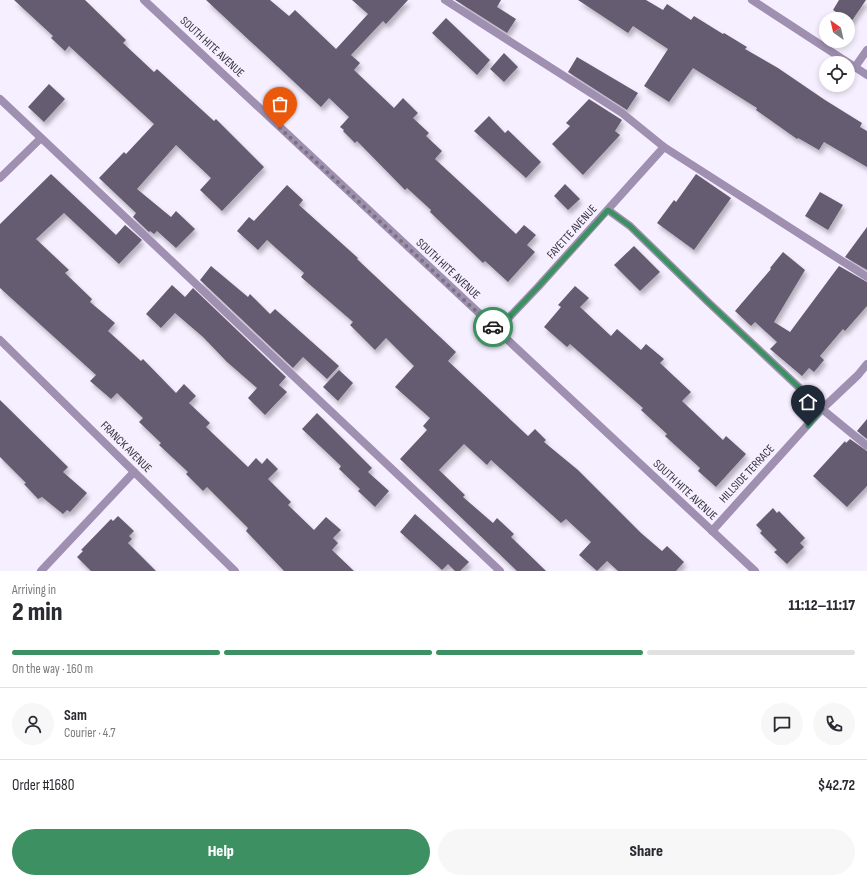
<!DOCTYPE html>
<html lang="en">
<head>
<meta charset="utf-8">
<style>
  :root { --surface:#fff; --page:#f7f7f7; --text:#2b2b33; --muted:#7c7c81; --line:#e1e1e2; --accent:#3c9062 }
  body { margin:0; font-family:"Sofia Sans Condensed",sans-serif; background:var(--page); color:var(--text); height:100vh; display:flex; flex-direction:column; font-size:15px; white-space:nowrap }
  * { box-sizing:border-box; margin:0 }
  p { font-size:13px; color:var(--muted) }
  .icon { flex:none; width:22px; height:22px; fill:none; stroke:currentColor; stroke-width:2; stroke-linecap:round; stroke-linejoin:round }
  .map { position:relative; height:571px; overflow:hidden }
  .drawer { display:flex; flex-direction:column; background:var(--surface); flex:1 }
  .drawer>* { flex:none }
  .needle { width:26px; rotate:326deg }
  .controls { position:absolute; left:819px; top:12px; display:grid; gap:8px }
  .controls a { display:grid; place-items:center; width:36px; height:36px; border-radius:50%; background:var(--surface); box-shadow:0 2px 6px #0003; font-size:20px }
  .pin { position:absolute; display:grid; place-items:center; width:34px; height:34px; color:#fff; margin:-41px -17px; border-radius:50% 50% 50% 0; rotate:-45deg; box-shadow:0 0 4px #0007 }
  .pin .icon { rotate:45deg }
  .courier { position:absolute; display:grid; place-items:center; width:40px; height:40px; margin:-20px; border:3px solid #3c9062; border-radius:50%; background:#fff; color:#222; box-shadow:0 1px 5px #0007 }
  .overview em { font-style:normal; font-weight:800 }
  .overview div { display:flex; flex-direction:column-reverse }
  .overview { display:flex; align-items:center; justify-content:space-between; height:68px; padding:0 12px }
  h1 { font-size:26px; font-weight:800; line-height:30px }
  .bar { display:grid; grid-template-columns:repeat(4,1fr); gap:6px 4px; align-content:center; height:48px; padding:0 12px }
  .bar i { height:5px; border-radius:3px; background:var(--line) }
  .bar .current { background:var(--accent) }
  .bar p { grid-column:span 4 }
  .line { display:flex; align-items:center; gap:10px; padding:0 12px; border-top:1px solid var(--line) }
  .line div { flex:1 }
  .round { display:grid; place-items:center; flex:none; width:42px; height:42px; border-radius:21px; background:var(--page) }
  .primary-button { display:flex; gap:8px; margin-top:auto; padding:8px 12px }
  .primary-button a { flex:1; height:46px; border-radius:24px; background:var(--accent); color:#fff; font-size:16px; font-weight:800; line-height:46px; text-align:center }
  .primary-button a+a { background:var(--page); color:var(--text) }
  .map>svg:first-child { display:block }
</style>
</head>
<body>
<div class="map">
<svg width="867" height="571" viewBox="0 0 867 571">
  <defs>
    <filter id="shadow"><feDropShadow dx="2.5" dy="4.5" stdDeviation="2" flood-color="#0004"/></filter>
  </defs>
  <rect width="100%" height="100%" fill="#f6efff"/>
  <g fill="#665c72" filter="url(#shadow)">
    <path d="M14,0H85L126,40L123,43L154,72L157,69L214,121L216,119L264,167L222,211L200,190L211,178L176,145L137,189L171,217L176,211L195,229L176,248L157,231L154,234L150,231L149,232L133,217L136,213L99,178L124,152L126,154L154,124L69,46L65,51L51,38L53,36Z"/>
    <path d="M206,0H270L289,16L295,10L336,49L368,14L352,0H408L386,24L383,21L351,55L360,63L354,70L394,108L403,98L418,113L413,118L429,133L426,136L442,151L435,159L516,234L524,225L536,235L527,245L535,252L508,282L485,261L483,263L430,212L431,210L407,188L405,190L357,141L355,143L343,131L344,130L340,127L349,117L329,98L321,107Z"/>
    <path d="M455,0H501L497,7L516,19L507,33Z"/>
    <path d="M578,0H646L663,10L667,4L691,20L694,16L723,34L724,33L747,47L745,49L778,68L825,100L862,123L860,127L867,131V167L824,142L819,150L798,138L797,139L756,110L757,108L693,68L669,102L644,86L668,49L633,26L628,33Z"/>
    <path d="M839,0H866L851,22L833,10Z"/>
    <path d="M446,18L490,60L477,75L432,33Z"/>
    <path d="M504,53L518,67L504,82L490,69Z"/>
    <path d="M577,57L638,93L627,110L568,72Z"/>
    <path d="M49,84L65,99L44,122L28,107Z"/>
    <path d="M589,99L622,120L615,131L620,135L583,175L552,144L570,126L566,123Z"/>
    <path d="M489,116L505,133L508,130L541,162L526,178L474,131Z"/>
    <path d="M51,174L116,235L125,225L142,240L119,264L64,213L36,239L69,270L65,273L92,299L90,302L115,323L108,331L141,361L143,359L176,393L184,384L196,396L189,403L210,423L206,427L228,448L248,467L256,458L262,464L267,458L278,469L268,479L291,502L288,505L314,530L326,517L341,530L333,538L338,543L332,550L354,571H284L246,531L248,528L207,487L203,491L186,474L188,472L159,445L161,443L139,422L143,418L117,393L111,399L90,381L96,375L0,288V224Z"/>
    <path d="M696,174L731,198L694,250L657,223L674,200L676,202Z"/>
    <path d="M565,184L580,199L568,210L554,196Z"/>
    <path d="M287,185L303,200L299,205L358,258L357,259L456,352L448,361L528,436L535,429L546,440L544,442L578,470L641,533L662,551L667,546L684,562L676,571H618L607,561L597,571L579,555L591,542L566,519L561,523L491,460L487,465L464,444L439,470L465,495L463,497L493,523L497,518L514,534L511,537L546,571H517L400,459L427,430L423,426L430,418L395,387L414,366L386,338L375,350L350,325L353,322L301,277L304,273L267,240L258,250L237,231L249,217L254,221Z"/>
    <path d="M820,192L843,205L828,230L805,216Z"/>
    <path d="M867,227V270L845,257Z"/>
    <path d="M634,246L660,272L640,291L614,265Z"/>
    <path d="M783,252L805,270L774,322L790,332L839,266L867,282V306L845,331L843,329L820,356L824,360L814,372L809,368L802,376L770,349L777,342L755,322L751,326L735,311L771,269L770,268Z"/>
    <path d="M211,266L248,297L250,294L270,314L275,309L339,366L327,379L303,357L293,368L200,280Z"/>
    <path d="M172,285L185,297L193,288L286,377L279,385L287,392L265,415L248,398L257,388L227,362L203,337L175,313L161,328L146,314Z"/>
    <path d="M575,286L589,298L580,307L611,336L617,329L641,350L646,344L664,359L660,363L691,392L682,401L723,440L726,436L746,454L716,487L698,471L700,468L665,436L667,434L641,410L643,408L570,344L567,347L544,327L561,307L558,305Z"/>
    <path d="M339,370L353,383L338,401L323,387Z"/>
    <path d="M0,400L68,467L63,472L87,493L70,512L67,510L63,514L42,497L38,499L24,484L26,483L0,457Z"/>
    <path d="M317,413L372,468L368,472L389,491L375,507L358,491L360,489L339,469L341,466L302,429Z"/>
    <path d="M867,419V439L857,431Z"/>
    <path d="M850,439L867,451V486L847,507L813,476L845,441L846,443Z"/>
    <path d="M773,508L777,513L779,511L805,538L800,543L804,547L787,564L774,552L777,550L760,533L762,531L756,525Z"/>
    <path d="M415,514L469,562L460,571H455L448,564L442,570L400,532Z"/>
    <path d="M118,516L134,531L129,536L132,539L128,543L156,571H91L77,557L83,551L81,550L111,519L113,521Z"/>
  </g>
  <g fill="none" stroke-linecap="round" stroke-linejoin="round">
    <g stroke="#9f8fb0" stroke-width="8">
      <path d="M445,0L622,113L664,147L867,277"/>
      <path d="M0,99L500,571"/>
      <path d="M608,210L630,226L708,302L822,409"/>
      <path d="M41,571L134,472"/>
    </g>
    <g stroke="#9f8fb0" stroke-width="8">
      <path d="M144,0L755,571"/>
      <path d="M752,0L867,75"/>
      <path d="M855,67L867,50"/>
      <path d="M0,178L40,139"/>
      <path d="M497,330L538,287L664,147"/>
      <path d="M0,340L235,571"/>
      <path d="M822,409L867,446"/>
      <path d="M712,531L822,409L858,375L867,364"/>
    </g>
  </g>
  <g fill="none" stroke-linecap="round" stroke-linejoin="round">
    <path stroke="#79737f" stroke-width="4" stroke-dasharray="0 7.2" d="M280,128L493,327"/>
    <path stroke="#3c9062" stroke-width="5" d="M493,327L497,330L538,287L608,210L630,226L708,302L822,409L808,426"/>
  </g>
  <g text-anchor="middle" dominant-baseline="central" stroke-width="4" stroke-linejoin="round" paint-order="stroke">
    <g font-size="12" fill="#35303a" stroke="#f6efff">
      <text transform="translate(212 47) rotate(43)">SOUTH HITE AVENUE</text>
      <text transform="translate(572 232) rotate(-48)">FAYETTE AVENUE</text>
      <text transform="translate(448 269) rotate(43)">SOUTH HITE AVENUE</text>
      <text transform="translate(126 447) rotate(45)">FRANCK AVENUE</text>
      <text transform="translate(747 474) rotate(-47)">HILLSIDE TERRACE</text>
      <text transform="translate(685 490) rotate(43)">SOUTH HITE AVENUE</text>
    </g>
  </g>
</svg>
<div class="controls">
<a><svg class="needle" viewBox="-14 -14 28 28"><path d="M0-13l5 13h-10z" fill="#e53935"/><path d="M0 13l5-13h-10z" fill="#7c7c81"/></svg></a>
<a><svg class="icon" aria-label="locate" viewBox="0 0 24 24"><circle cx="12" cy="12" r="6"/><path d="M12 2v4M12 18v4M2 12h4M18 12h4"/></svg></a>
</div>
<div class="pin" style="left:280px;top:128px;background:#ea580c"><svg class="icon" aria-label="bag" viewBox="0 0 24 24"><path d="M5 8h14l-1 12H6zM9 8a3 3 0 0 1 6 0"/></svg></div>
<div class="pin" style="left:808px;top:426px;background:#1f2937"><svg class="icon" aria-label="home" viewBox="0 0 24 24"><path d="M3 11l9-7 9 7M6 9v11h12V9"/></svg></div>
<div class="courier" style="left:493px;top:327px"><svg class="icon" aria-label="car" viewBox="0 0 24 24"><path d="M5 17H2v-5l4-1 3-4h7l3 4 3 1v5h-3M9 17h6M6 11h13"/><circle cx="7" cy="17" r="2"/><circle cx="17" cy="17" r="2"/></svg></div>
</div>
<section class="drawer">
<div class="overview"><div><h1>2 min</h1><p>Arriving in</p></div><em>11:12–11:17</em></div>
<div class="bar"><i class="current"></i><i class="current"></i><i class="current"></i><i></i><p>On the way · 160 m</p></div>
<div class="line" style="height:72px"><a class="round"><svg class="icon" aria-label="person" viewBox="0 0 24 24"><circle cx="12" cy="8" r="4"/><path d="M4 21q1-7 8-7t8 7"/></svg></a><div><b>Sam</b><p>Courier · 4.7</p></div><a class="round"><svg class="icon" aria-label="chat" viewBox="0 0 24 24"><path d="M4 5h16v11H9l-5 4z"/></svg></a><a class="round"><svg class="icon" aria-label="phone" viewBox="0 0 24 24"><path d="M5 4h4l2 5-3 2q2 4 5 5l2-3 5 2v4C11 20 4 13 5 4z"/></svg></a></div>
<div class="line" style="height:52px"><div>Order #1680</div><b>$42.72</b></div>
<div class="primary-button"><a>Help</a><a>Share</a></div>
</section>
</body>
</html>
